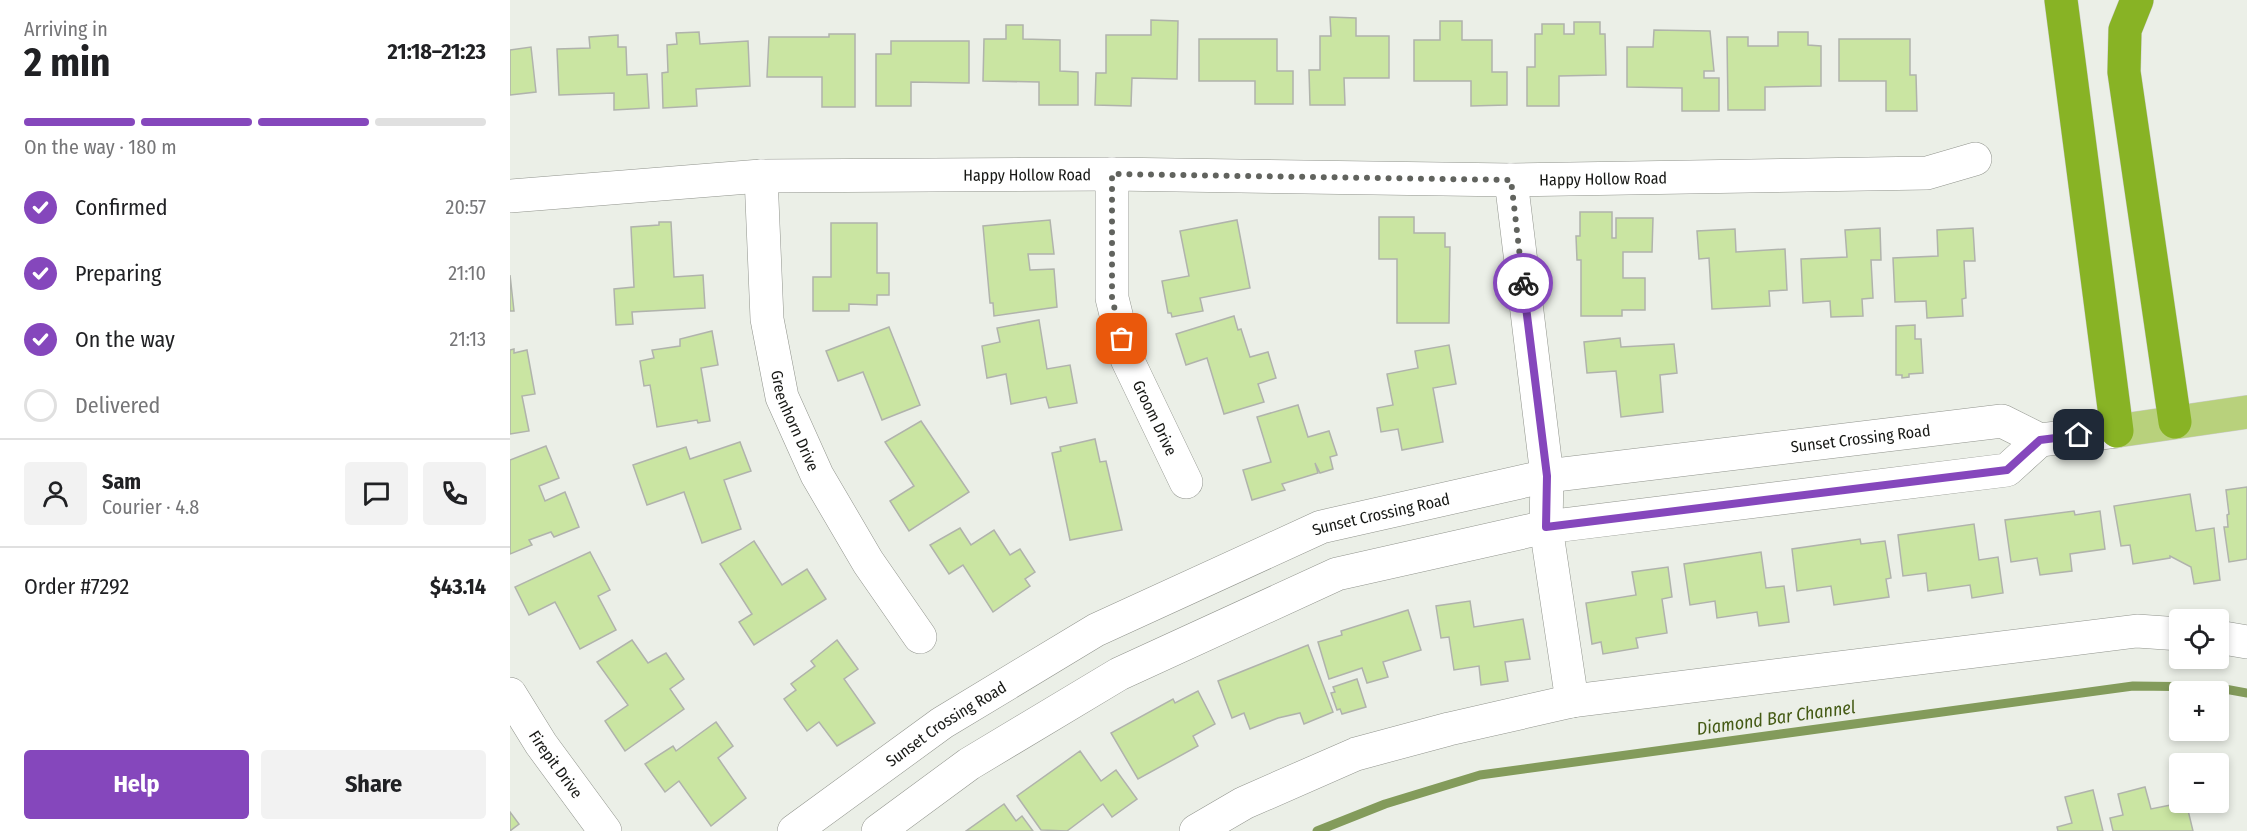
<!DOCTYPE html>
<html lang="en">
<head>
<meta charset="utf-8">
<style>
  :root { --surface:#fff; --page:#f2f2f2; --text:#202124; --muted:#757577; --line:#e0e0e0; --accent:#8547bc }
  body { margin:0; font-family:"Fira Sans Condensed",sans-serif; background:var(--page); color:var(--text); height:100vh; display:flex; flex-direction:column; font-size:22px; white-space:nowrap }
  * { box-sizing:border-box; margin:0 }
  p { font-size:20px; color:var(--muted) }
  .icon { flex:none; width:33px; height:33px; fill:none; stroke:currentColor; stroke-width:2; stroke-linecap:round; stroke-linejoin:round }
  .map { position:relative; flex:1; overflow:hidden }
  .sheet { display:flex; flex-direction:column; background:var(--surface); width:510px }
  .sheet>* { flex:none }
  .fabs { position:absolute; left:1659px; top:609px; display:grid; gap:12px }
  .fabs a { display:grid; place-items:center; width:60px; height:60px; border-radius:6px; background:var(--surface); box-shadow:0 3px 9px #0003; font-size:30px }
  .pin { position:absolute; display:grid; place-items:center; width:51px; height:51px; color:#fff; margin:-26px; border-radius:12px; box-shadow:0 3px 9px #0006 }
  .courier { position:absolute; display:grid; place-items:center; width:60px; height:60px; margin:-30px; border:4px solid #8547bc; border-radius:50%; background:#fff; color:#222; box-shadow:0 2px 8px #0007 }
  .summary em { font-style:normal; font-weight:700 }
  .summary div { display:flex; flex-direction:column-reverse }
  .summary { display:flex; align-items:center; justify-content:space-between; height:102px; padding:0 24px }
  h1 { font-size:39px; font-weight:700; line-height:45px }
  .bar { display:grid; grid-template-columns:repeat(4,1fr); gap:9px 6px; align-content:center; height:72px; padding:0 24px }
  .bar i { height:8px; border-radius:4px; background:var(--line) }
  .bar .active { background:var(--accent) }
  .bar p { grid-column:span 4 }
  .line { display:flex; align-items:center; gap:15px; padding:0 24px; border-top:2px solid var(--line) }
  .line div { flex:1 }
  .round { display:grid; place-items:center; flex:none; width:63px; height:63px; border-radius:6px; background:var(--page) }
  ol { padding:0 24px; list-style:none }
  li { display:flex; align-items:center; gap:18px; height:66px }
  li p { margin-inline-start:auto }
  li .icon { padding:6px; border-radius:50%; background:var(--accent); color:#fff; stroke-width:4 }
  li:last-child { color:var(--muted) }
  li i { width:33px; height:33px; border:3px solid var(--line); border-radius:50% }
  .cta { display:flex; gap:12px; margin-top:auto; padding:12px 24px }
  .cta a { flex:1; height:69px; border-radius:6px; background:var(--accent); color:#fff; font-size:24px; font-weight:700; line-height:69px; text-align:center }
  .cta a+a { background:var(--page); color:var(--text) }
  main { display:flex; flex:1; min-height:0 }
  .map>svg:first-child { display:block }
</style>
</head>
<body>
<main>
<section class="sheet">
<div class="summary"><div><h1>2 min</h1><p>Arriving in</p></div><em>21:18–21:23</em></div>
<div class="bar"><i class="active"></i><i class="active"></i><i class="active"></i><i></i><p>On the way · 180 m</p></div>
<ol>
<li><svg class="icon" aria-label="check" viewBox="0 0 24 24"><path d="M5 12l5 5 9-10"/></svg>Confirmed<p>20:57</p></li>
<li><svg class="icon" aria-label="check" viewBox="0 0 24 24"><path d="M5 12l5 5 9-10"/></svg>Preparing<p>21:10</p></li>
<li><svg class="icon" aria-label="check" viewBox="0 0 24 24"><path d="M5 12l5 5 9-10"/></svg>On the way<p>21:13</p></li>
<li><i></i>Delivered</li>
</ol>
<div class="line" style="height:108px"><a class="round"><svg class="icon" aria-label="person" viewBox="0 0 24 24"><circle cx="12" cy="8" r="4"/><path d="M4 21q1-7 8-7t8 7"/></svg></a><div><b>Sam</b><p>Courier · 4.8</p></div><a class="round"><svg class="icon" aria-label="chat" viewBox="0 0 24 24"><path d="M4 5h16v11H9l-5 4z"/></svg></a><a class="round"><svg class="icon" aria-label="phone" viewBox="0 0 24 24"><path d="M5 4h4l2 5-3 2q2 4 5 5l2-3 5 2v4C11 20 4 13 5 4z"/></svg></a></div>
<div class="line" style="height:78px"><div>Order #7292</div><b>$43.14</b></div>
<div class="cta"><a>Help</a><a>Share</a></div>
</section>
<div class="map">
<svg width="1737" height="831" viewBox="0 0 1737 831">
  <rect width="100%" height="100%" fill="#ebefe7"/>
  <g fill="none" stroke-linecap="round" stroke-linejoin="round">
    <path stroke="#839b5b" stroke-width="9" d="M807,831L875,804L970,775L1623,686L1704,687L1737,693"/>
  </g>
  <g fill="#cae5a2" stroke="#b0b3ac" stroke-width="1.5">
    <path d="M820,17L846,18V36H879V78H834L835,105H800L799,70H810V36H821Z"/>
    <path d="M641,20L668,21L667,79L622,78L621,106L585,105L586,73H596V35H641Z"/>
    <path d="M930,21H952V40H982V72H997V105L961,106V81H904V40H930Z"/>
    <path d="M1064,22H1090V34H1095L1096,75L1049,76V106H1017V67H1025V34H1032V24H1054V34H1064Z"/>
    <path d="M496,25H513V39L550,40V71L568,72V105H529V82L473,81L474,39H496Z"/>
    <path d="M1144,30L1200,31L1204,71H1194V78H1209V111H1172V88L1117,87V47H1143Z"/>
    <path d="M189,32L190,44L238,41L240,86L186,89L187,106L153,108L152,73L158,72L157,45L167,44L166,33Z"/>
    <path d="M1268,32H1298V45L1311,46V86L1255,87V110H1218L1217,37H1238V46H1268Z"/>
    <path d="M319,34H345V107H312V77H257L259,37H319Z"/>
    <path d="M108,35V47H116L117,75L137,74L139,108L104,110V93L49,95L47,49L80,48L79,37Z"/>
    <path d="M689,39H767V71H783V104H745V81H689Z"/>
    <path d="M1329,39H1400V75H1406L1407,111H1376V81H1329Z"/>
    <path d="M381,41H459V83L401,82V106H366V54H381Z"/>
    <path d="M21,47L26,92L0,95V50Z"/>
    <path d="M1070,212H1102V238H1106V218H1143L1142,252H1113V278H1135V310H1112V316H1071V260H1067L1066,236H1070Z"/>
    <path d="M869,217H904V233H935V247H940L939,323H887V259H869Z"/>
    <path d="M540,220L544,254H518L520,270L544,269L547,307L484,316L483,303H480L473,226Z"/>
    <path d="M727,220L740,288L690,298L693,311L662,317L661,313H658L652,281L679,276L670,231Z"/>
    <path d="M149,222H161L164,277L193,275L195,308L122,312L123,324L106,325L104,289L124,287L121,227L149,225Z"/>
    <path d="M321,223H367V273H379V295H367V305L339,304V311H303V277H321Z"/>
    <path d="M1370,228L1371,260H1361L1363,298L1352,299L1353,316L1321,317L1320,301L1293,303L1291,259L1337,257L1335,230Z"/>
    <path d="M1463,228L1465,261H1454L1456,298L1452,299L1453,316L1417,318L1416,301L1385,302L1383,258L1428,256L1427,230Z"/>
    <path d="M1225,229L1226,252L1275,249L1277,290L1259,291L1260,306L1202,309L1199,258L1189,259L1187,231Z"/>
    <path d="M0,275L4,311H0Z"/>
    <path d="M724,316L728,330L731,329L740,357L758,352L766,378L748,384L754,402L714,414L697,358L676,365L666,334Z"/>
    <path d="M529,320L537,369L560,365L567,403L539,408L536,397L501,404L496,374L477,378L472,346L490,342L487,328Z"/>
    <path d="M1405,325V339H1411L1413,373L1399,374V377L1392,378V375H1386V326Z"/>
    <path d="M379,327L410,405L372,420L353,372L328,381L316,351Z"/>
    <path d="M202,331L208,365L191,368L200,421L188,423L187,420L147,427L140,385L134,386L130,361L144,358L142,350L170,346V339Z"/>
    <path d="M1110,338L1111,347L1164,344L1167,373L1150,375L1153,412L1111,417L1106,371L1077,373L1074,342Z"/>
    <path d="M939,345L946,384L923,388L933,442L892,450L888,429L871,432L867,408L883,405L877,374L908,368L905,351Z"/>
    <path d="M4,349V353L17,350L25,394L12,396L19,431L0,434V350Z"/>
    <path d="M788,405L798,437L819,431L827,455L820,457L823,469L810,473L805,463L808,473L772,484L775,490L742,500L733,470L761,462L747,417Z"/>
    <path d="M411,421L459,492L399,531L380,501L404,486L375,442Z"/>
    <path d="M585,439L590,462L596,461L612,530L560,540L542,453L551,451L550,447Z"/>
    <path d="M230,442L241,471L214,480L231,529L192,543L174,492L137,505L123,465L176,447L180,459Z"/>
    <path d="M36,446L49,478L29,486L35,501L55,492L69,527L44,537L41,532L19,540L22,545L0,554V460Z"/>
    <path d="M1737,487V559L1719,562L1714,527H1718L1717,515L1719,514L1716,490Z"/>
    <path d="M1680,494L1686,531L1704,528L1710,580L1684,584L1681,567L1660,556V558L1623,564L1620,545L1611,546L1604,506Z"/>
    <path d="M1564,511L1565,515L1590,511L1595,549L1560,554L1562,571L1530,575L1527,558L1501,562L1495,520Z"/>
    <path d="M1464,524L1469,560L1488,557L1493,593L1462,598L1460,585L1418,591L1416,573L1393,576L1388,535Z"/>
    <path d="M450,528L461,545L484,530L500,555L510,549L525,572L515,579L520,586L483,612L453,565L439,574L420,545Z"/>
    <path d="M1350,539L1351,544L1375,541L1381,578L1376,579L1379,597L1324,605L1321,586L1287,591L1282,549Z"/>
    <path d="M244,541L272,585L297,569L316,599L244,645L229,622L242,614L210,564Z"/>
    <path d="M80,552L100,590L88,596L106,630L70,649L45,602L19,615L5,587Z"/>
    <path d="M1251,552L1256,588L1274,586L1279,622L1249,626L1247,612L1207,618L1205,601L1180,605L1174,564Z"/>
    <path d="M1158,567L1162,597L1152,599L1157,633L1126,638L1128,648L1093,654L1091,642L1082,644L1076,603L1126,595L1122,572Z"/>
    <path d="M960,601L964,627L1013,619L1020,659L995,662L998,681L971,685L969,666L944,670L939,637L931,638L926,606Z"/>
    <path d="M898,610L911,650L873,662L878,677L857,683L852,668L819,679L808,642L832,635L831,631Z"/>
    <path d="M122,640L138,663L156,653L174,679L160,689L174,709L115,751L95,721L118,705L87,662Z"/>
    <path d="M327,640L348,669L334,679L365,723L327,746L309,722L297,731L274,699L286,690L281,684L305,666L301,661Z"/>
    <path d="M798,645L823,712L794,724L790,713L768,718L740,729L734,713L722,718L708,681Z"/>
    <path d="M847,679L856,707L832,714L830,709L827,710L821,693L825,692L823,687Z"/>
    <path d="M688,691L705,724L683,736L688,746L628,779L601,733L663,699L665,703Z"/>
    <path d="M206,722L223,746L208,758L236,798L201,826L169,781L155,792L135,764L163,746L166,751Z"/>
    <path d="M570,751L591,781L606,770L627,799L602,817L593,804L557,831L531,830L507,796Z"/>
    <path d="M1635,787L1641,809L1676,802L1683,831H1603L1600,818L1613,815L1608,794Z"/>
    <path d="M1583,790L1593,831H1548L1547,827L1562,823L1555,797Z"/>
    <path d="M494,804L506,821L512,816L523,831H456Z"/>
    <path d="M0,812L9,824L0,831Z"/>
  </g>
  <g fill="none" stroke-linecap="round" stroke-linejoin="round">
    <g stroke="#91948d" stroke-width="34">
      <g id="minor">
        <path id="s1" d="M602,174V298L617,359L676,482"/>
        <path id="s2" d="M251,176L257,319L272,397L307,475L358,562L410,637"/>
        <path d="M1001,180L1037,476L1036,527L1062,701"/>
        <path id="s3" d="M0,196L251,176L602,174L1001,180L1417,173L1465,159"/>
        <path d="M1708,637L1737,642"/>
        <path id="s4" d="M0,694L31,744L95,831"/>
        <path id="s5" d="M284,831L432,723L586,630L811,527L1037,476L1492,421L1530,440L1607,431"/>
        <path d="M368,831L459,764L609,674L827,574L1036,527L1497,470L1530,440"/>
        <path d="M686,831L734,803L846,754L939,729L1062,701L1627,631L1670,634"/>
      </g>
    </g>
    <g stroke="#ccc" stroke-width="34">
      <path id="major" d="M1607,431L1737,412"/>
    </g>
    <g stroke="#ccc" stroke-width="34">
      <g id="highway">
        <path d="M1551,0L1607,431"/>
        <path d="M1627,0L1615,30L1614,72L1665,422"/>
      </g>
    </g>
    <use href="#minor" stroke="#fff" stroke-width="33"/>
    <use href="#major" stroke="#b8d17c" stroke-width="33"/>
    <use href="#highway" stroke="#88b325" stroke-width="33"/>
  </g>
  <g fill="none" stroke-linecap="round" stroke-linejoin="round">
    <path stroke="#61635e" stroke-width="6" stroke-dasharray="0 10.8" d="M612,339L602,298V174L1001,180L1013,283"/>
    <path stroke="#8547bc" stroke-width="8" d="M1013,283L1037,476L1036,527L1497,470L1530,440L1569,435"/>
  </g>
  <g text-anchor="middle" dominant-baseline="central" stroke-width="6" stroke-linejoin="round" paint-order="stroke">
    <g font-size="16" fill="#171815" stroke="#ebefe7">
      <text stroke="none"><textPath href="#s3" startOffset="518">Happy Hollow Road</textPath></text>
      <text stroke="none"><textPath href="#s3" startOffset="1094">Happy Hollow Road</textPath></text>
      <text stroke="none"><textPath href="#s1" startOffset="252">Groom Drive</textPath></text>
      <text stroke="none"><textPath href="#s2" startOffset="249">Greenhorn Drive</textPath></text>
      <text stroke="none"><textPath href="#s5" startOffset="1158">Sunset Crossing Road</textPath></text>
      <text stroke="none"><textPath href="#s5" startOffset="672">Sunset Crossing Road</textPath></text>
      <text stroke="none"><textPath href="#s5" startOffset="186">Sunset Crossing Road</textPath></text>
      <text stroke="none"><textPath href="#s4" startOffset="84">Firepit Drive</textPath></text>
    </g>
    <g font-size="18" font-style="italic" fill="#445a14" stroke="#ebefe7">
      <text transform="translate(1266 718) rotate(-8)">Diamond Bar Channel</text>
    </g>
  </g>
</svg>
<div class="fabs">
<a><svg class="icon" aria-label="locate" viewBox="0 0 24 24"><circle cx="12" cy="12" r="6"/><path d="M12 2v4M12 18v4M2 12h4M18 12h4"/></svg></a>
<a>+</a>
<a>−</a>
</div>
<div class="pin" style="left:612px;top:339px;background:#ea580c"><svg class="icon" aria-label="bag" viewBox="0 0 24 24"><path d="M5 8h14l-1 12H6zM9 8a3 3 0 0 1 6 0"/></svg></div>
<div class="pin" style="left:1569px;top:435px;background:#1f2937"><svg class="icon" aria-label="home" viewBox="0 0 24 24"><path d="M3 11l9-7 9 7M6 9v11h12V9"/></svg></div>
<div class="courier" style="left:1013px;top:283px"><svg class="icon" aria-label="bike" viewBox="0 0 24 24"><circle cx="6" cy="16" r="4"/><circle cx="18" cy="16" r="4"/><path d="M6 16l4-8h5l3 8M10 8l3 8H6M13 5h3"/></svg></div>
</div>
</main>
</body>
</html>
